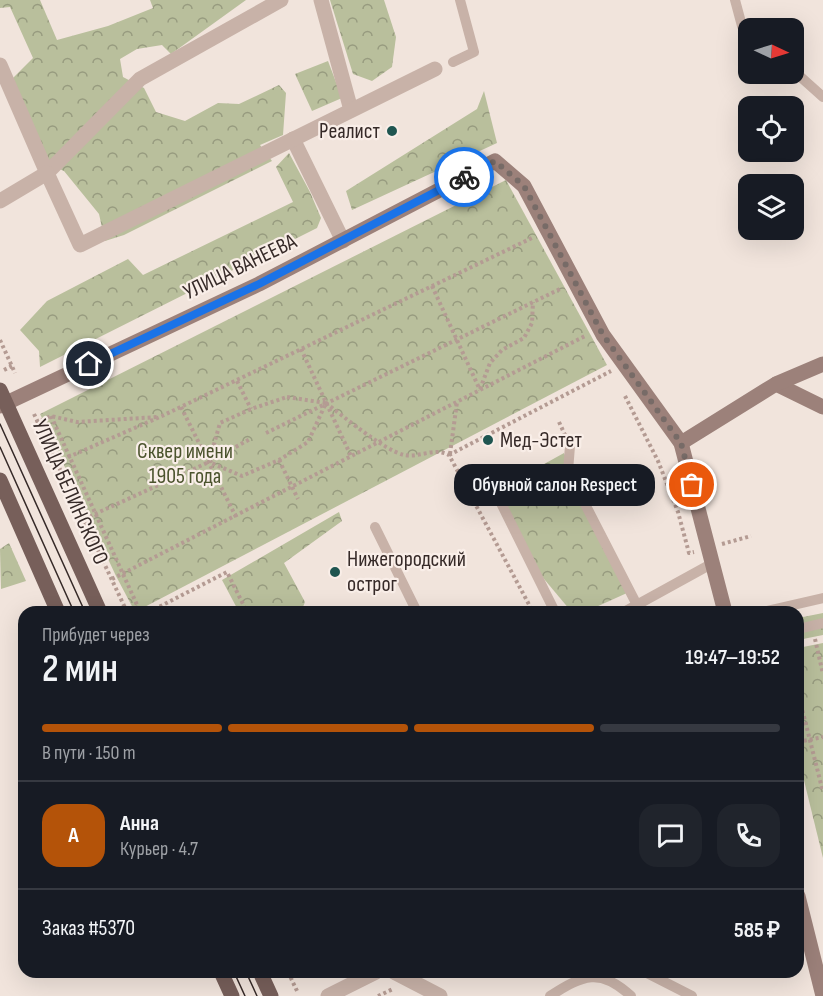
<!DOCTYPE html>
<html lang="ru">
<head>
<meta charset="utf-8">
<style>
  :root { --surface:#171b24; --page:#20242c; --text:#f1f3f6; --muted:#9ea1a6; --line:#363941; --accent:#b45309 }
  body { margin:0; font-family:"Sofia Sans Condensed",sans-serif; background:var(--page); color:var(--text); height:100vh; display:flex; flex-direction:column; font-size:22px; white-space:nowrap }
  * { box-sizing:border-box; margin:0 }
  p { font-size:20px; color:var(--muted) }
  .icon { flex:none; width:33px; height:33px; fill:none; stroke:currentColor; stroke-width:2; stroke-linecap:round; stroke-linejoin:round }
  .map { position:relative; flex:1; overflow:hidden }
  .sheet { position:absolute; left:18px; top:606px; width:786px; height:372px; display:flex; flex-direction:column; background:var(--surface); border-radius:18px; box-shadow:0 6px 24px #0002 }
  .sheet>* { flex:none }
  .needle { width:39px; rotate:94deg }
  .controls { position:absolute; left:738px; top:18px; display:grid; gap:12px }
  .controls a { display:grid; place-items:center; width:66px; height:66px; border-radius:12px; background:var(--surface); box-shadow:0 6px 24px #0002; font-size:30px }
  .pin { position:absolute; display:grid; place-items:center; width:51px; height:51px; color:#fff; margin:-26px; border:3px solid #fff; border-radius:50%; box-shadow:0 2px 6px #0007 }
  .courier { position:absolute; display:grid; place-items:center; width:60px; height:60px; margin:-30px; border:4px solid #1a73e8; border-radius:50%; background:#fff; color:#222; box-shadow:0 2px 8px #0007 }
  .bubble { position:absolute; height:42px; border-radius:18px; background:var(--surface); box-shadow:0 6px 24px #0002; font-size:20px; font-weight:600; line-height:42px; text-align:center }
  .head em { font-style:normal; font-weight:600 }
  .head div { display:flex; flex-direction:column-reverse }
  .head { display:flex; align-items:center; justify-content:space-between; height:102px; padding:0 24px }
  h1 { font-size:39px; font-weight:600; line-height:45px }
  .bar { display:grid; grid-template-columns:repeat(4,1fr); gap:9px 6px; align-content:center; height:72px; padding:0 24px }
  .bar i { height:8px; border-radius:4px; background:var(--line) }
  .bar .active { background:var(--accent) }
  .bar p { grid-column:span 4 }
  .line { display:flex; align-items:center; gap:15px; padding:0 24px; border-top:2px solid var(--line) }
  .line div { flex:1 }
  .round { display:grid; place-items:center; flex:none; width:63px; height:63px; border-radius:18px; background:var(--page) }
  .map>svg:first-child { display:block }
</style>
</head>
<body>
<div class="map">
<svg width="823" height="996" viewBox="0 0 823 996">
  <defs>
    <pattern id="forest-crowns" width="20" height="18" patternUnits="userSpaceOnUse" patternTransform="scale(1.5)"><rect width="20" height="18" fill="#b9bf9c"/><path d="M2 6a3 3 0 1 1 6 0M12 15a3 3 0 1 1 6 0" fill="none" stroke="#979b7f"/></pattern>
  </defs>
  <rect width="100%" height="100%" fill="#f1e4dc"/>
  <g fill="url(#forest-crowns)">
    <path d="M0,0H40L57,40L108,26L153,8L150,0H246L171,54L162,45L137,49L120,59L123,77L144,88L156,112L185,121L218,103L239,104L279,85L286,93L283,135L260,145L272,161L124,235L105,241L99,214L64,171L48,164L13,78L33,58L10,7L0,8Z"/>
    <path d="M330,0H384L396,37L392,67L372,81L353,74Z"/>
    <path d="M328,61L342,98L312,111L295,74Z"/>
    <path d="M484,91L497,143L352,210L346,191L477,109Z"/>
    <path d="M289,153L310,192L321,218L317,228L40,367L39,351L20,330L47,301L128,259L143,275L293,202L276,167Z"/>
    <path d="M506,180L607,365L135,612L116,576L40,414Z"/>
    <path d="M564,453L627,593L585,612L570,610L539,573L499,489Z"/>
    <path d="M339,512L342,521L284,563L305,602L301,612H239L222,580Z"/>
    <path d="M9,543L26,581L1,589L0,549Z"/>
    <path d="M823,613V635L798,640V618Z"/>
    <path d="M823,643V858L798,756V648Z"/>
  </g>
  <g fill="none" stroke-linecap="round" stroke-linejoin="round">
    <g stroke="#b49b93" stroke-width="4" stroke-dasharray="3 3" stroke-linecap="butt">
      <path d="M432,286L480,390"/>
      <path d="M0,340L15,373"/>
      <path d="M301,349L351,456"/>
      <path d="M4,370L12,366"/>
      <path d="M237,381L251,409"/>
      <path d="M480,389L490,363L502,350L524,338L532,323L533,302"/>
      <path d="M625,396L658,461L678,512L689,553L694,552"/>
      <path d="M287,397L326,403L308,442L279,460L242,476L209,462L220,423L251,409Z"/>
      <path d="M326,403C344,417 384,450 404,455C419,458 434,447 449,455L533,612"/>
      <path d="M181,407L236,517"/>
      <path d="M34,414L127,612"/>
      <path d="M51,416L138,607L128,612"/>
      <path d="M559,422L565,435"/>
      <path d="M36,423L51,416L77,422L158,417"/>
      <path d="M266,433L562,288"/>
      <path d="M450,454L457,402"/>
      <path d="M449,455L611,371"/>
      <path d="M279,460L298,499"/>
      <path d="M57,462L162,416L534,237"/>
      <path d="M84,519L209,462L250,439"/>
      <path d="M722,544L751,536"/>
      <path d="M112,579L587,335"/>
      <path d="M149,612L227,572L247,612"/>
      <path d="M815,639L823,674"/>
      <path d="M798,693L823,792"/>
      <path d="M798,742L823,737"/>
      <path d="M288,972L298,993"/>
      <path d="M378,996L393,989"/>
    </g>
    <g stroke="#c8b2a8" stroke-width="10">
      <path d="M735,0L742,26L748,31"/>
      <path d="M453,62L474,52L460,0"/>
      <path d="M794,71L823,97"/>
      <path d="M570,446L568,471L637,605"/>
      <path d="M495,491L555,612"/>
      <path d="M375,527L417,612"/>
      <path d="M624,612L713,563"/>
      <path d="M763,612L823,598"/>
      <path d="M798,629L823,623"/>
      <path d="M645,972L692,996"/>
      <path d="M550,996C583,975 600,967 631,996"/>
    </g>
    <g stroke="#c8b2a8" stroke-width="15">
      <path d="M321,0L351,110"/>
      <path d="M0,65L47,173L140,79L281,0"/>
      <path d="M293,139L343,241"/>
      <path d="M0,201L47,173L80,245L435,69"/>
      <path d="M394,972L440,996"/>
      <path d="M328,996L376,972"/>
    </g>
    <g stroke="#9c817a" stroke-width="15">
      <path d="M776,384L823,407"/>
      <path d="M0,406L259,284L495,161L524,186L603,335L681,443L725,612"/>
      <path d="M681,443L776,384L823,364"/>
      <path d="M798,896L823,996"/>
    </g>
    <g stroke="#775f5a" stroke-width="15">
      <path d="M0,390L100,612"/>
      <path d="M0,480L58,612"/>
      <path d="M221,972L232,996"/>
      <path d="M260,972L271,996"/>
    </g>
    <g stroke="#362a28" stroke-width="1.5">
      <path d="M0,424L85,612"/>
      <path d="M0,447L74,612"/>
      <path d="M234,972L245,996"/>
      <path d="M246,972L257,996"/>
    </g>
  </g>
  <g fill="none" stroke-linecap="round" stroke-linejoin="round">
    <path stroke="#776b67" stroke-width="6" stroke-dasharray="0 10.8" d="M464,177L495,161L524,186L603,335L681,443L692,485"/>
    <path stroke="#1a73e8" stroke-width="8" d="M89,364L259,284L464,177"/>
  </g>
  <g fill="#1f5550" stroke="#f9eee8" stroke-width="2">
    <circle cx="392" cy="131" r="6"/>
    <circle cx="488" cy="440" r="6"/>
    <circle cx="335" cy="572" r="6"/>
  </g>
  <g text-anchor="middle" dominant-baseline="central" stroke-width="4.5" stroke-linejoin="round" paint-order="stroke">
    <g font-size="22" fill="#362a28" stroke="#f9eee8" text-anchor="start">
      <text x="380" y="131" text-anchor="end">Реалист</text>
      <text x="500" y="440">Мед-Эстет</text>
      <text x="347" y="559">Нижегородский<tspan x="347" dy="25">острог</tspan></text>
    </g>
    <g font-size="22" fill="#362a28" stroke="#f9eee8">
      <text transform="translate(240 267) rotate(-26)">УЛИЦА ВАНЕЕВА</text>
      <text transform="translate(70 492) rotate(66)">УЛИЦА БЕЛИНСКОГО</text>
    </g>
    <g font-size="22" fill="#4b532d" stroke="#f9eee8">
      <text x="185" y="451">Сквер имени<tspan x="185" dy="25">1905 года</tspan></text>
    </g>
  </g>
</svg>
<div class="controls">
<a><svg class="needle" viewBox="-14 -14 28 28"><path d="M0-13l5 13h-10z" fill="#e53935"/><path d="M0 13l5-13h-10z" fill="#9ea1a6"/></svg></a>
<a><svg class="icon" aria-label="locate" viewBox="0 0 24 24"><circle cx="12" cy="12" r="6"/><path d="M12 2v4M12 18v4M2 12h4M18 12h4"/></svg></a>
<a><svg class="icon" aria-label="layers" viewBox="0 0 24 24"><path d="M12 4l9 5-9 5-9-5zM3 14l9 5 9-5"/></svg></a>
</div>
<div class="pin" style="left:692px;top:485px;background:#ea580c"><svg class="icon" aria-label="bag" viewBox="0 0 24 24"><path d="M5 8h14l-1 12H6zM9 8a3 3 0 0 1 6 0"/></svg></div>
<div class="pin" style="left:89px;top:364px;background:#1f2937"><svg class="icon" aria-label="home" viewBox="0 0 24 24"><path d="M3 11l9-7 9 7M6 9v11h12V9"/></svg></div>
<div class="courier" style="left:464px;top:177px"><svg class="icon" aria-label="bike" viewBox="0 0 24 24"><circle cx="6" cy="16" r="4"/><circle cx="18" cy="16" r="4"/><path d="M6 16l4-8h5l3 8M10 8l3 8H6M13 5h3"/></svg></div>
<div class="bubble" style="left:454px;top:464px;width:201px">Обувной салон Respect</div>
<section class="sheet">
<div class="head"><div><h1>2 мин</h1><p>Прибудет через</p></div><em>19:47–19:52</em></div>
<div class="bar"><i class="active"></i><i class="active"></i><i class="active"></i><i></i><p>В пути · 150 m</p></div>
<div class="line" style="height:108px"><b class="round" style="background:var(--accent);color:#fff">А</b><div><b>Анна</b><p>Курьер · 4.7</p></div><a class="round"><svg class="icon" aria-label="chat" viewBox="0 0 24 24"><path d="M4 5h16v11H9l-5 4z"/></svg></a><a class="round"><svg class="icon" aria-label="phone" viewBox="0 0 24 24"><path d="M5 4h4l2 5-3 2q2 4 5 5l2-3 5 2v4C11 20 4 13 5 4z"/></svg></a></div>
<div class="line" style="height:78px"><div>Заказ #5370</div><b>585 ₽</b></div>
</section>
</div>
</body>
</html>
